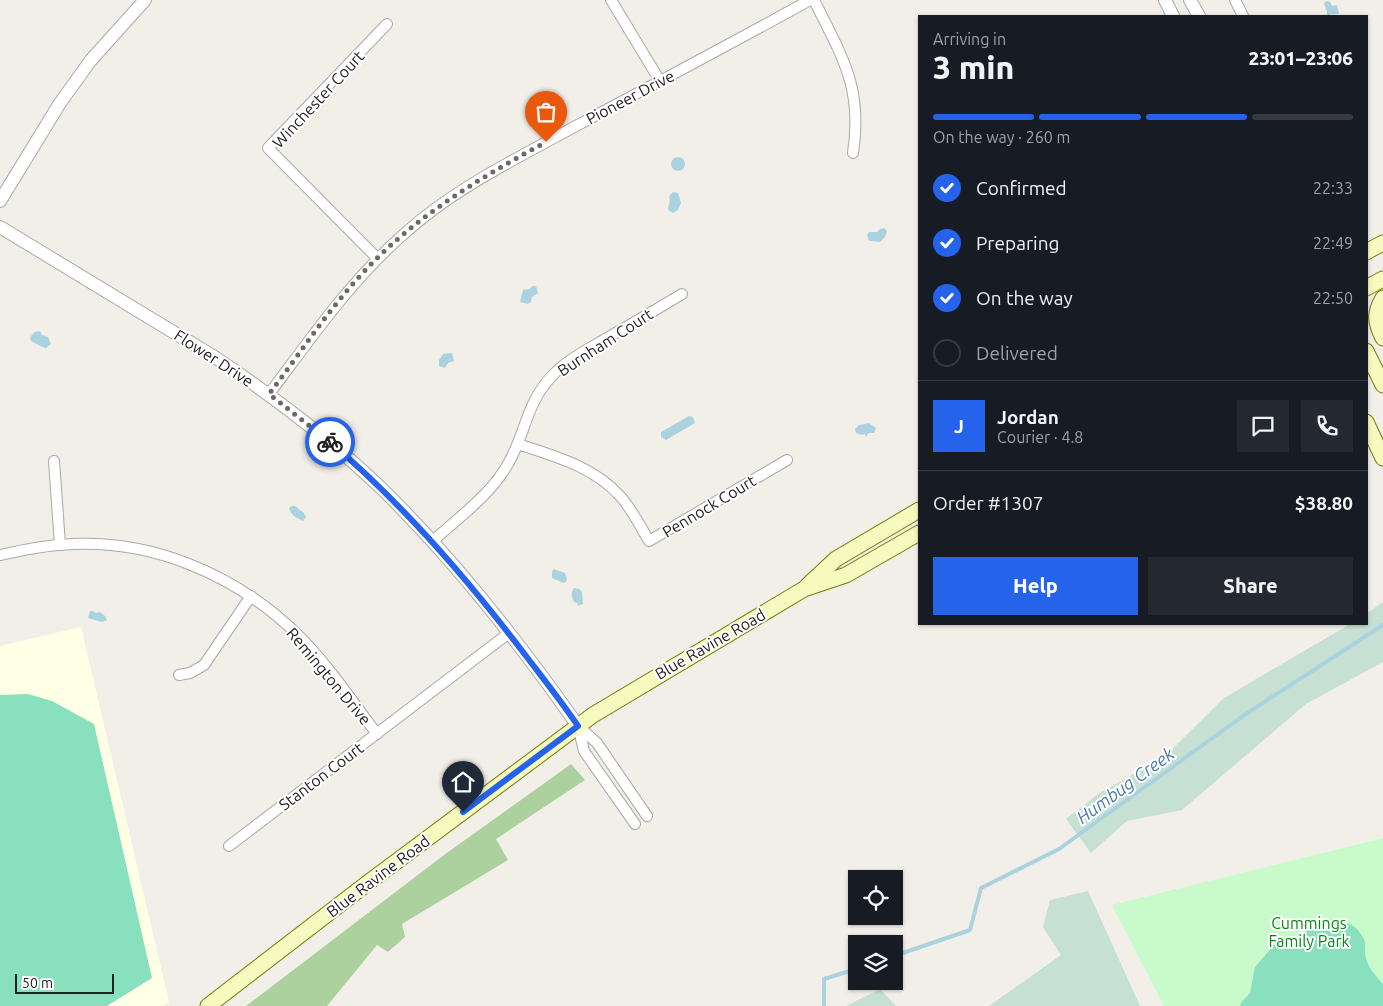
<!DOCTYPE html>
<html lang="en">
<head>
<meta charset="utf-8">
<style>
  :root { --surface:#171b24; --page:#242831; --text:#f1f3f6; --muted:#9ea1a6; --line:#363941; --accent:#2563eb }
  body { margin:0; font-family:Ubuntu,sans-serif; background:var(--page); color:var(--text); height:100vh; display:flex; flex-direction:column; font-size:19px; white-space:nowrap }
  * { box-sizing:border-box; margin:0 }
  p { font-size:16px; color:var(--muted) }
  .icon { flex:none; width:28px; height:28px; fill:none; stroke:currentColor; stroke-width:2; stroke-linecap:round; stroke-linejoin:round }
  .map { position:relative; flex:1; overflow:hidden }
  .panel { position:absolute; left:918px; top:15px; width:450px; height:610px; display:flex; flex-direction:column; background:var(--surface); border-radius:0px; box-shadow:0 1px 4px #0004 }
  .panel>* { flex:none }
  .tools { position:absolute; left:848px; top:870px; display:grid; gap:10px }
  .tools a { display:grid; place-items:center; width:55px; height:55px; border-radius:0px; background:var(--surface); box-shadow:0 1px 4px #0004; font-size:25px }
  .scale { position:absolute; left:15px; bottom:12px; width:99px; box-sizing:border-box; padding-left:5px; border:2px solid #222; border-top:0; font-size:14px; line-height:18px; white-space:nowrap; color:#222; -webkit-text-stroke:4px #fff; paint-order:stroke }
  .pin { position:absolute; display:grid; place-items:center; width:42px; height:42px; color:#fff; margin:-51px -21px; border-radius:50% 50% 50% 0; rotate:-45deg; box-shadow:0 0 5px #0007 }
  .pin .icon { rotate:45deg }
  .courier { position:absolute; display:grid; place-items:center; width:50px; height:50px; margin:-25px; border:4px solid #2563eb; border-radius:50%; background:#fff; color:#222; box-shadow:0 1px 6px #0007 }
  .summary em { font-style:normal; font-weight:800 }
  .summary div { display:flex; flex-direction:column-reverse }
  .summary { display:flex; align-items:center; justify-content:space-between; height:85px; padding:0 15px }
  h1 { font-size:32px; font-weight:800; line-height:38px }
  .bar { display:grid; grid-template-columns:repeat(4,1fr); gap:8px 5px; align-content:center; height:60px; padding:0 15px }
  .bar i { height:6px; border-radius:4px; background:var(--line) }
  .bar .on { background:var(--accent) }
  .bar p { grid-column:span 4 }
  .line { display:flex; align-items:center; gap:12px; padding:0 15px; border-top:1px solid var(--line) }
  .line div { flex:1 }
  .round { display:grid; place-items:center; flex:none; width:52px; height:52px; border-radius:0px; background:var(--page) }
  ol { padding:0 15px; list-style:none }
  li { display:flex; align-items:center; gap:15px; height:55px }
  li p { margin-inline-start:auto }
  li .icon { padding:5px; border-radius:50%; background:var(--accent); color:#fff; stroke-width:4 }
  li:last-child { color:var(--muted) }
  li i { width:28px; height:28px; border:2px solid var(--line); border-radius:50% }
  .primary-button { display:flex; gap:10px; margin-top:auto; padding:10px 15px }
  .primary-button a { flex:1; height:58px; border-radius:0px; background:var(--accent); color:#fff; font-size:20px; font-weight:800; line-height:58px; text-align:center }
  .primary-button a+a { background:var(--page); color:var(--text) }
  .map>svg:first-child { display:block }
</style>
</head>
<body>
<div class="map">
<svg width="1383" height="1006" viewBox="0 0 1383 1006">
  <rect width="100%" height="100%" fill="#f2efe9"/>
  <path fill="#ffffe5" d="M81,627L169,1002L164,1006H0V646Z"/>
  <path fill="#add19e" d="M571,764L585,780L496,839L508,860L402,924L405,937L388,952L377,945L327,1006H246L444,855Z"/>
  <g fill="#c6e0d4">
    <path d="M1383,602V662L1306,704L1182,810L1127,821L1091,853L1066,819L1098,794L1165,756L1224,698L1350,624H1366V614Z"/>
    <path d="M1088,891L1140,1006H989L1061,955L1043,927L1050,900Z"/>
    <path d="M880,989L896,1006H846Z"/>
  </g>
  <path fill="#c8facc" d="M1383,838V1006H1164L1112,905Z"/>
  <g fill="#88e0be">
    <path d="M28,694L52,701L94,724L152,978L107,1006H0V695Z"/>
    <path d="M1336,919C1350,922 1360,928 1365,942C1366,947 1364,953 1366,958C1368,968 1377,977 1383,984V1006H1240L1241,1003L1250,993L1255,967L1274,945L1291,942L1302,936L1310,926L1321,920Z"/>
  </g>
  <g fill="#aad3df">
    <path d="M1327,1L1330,2L1332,6L1337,5L1339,14H1330L1329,16H1327V12L1324,3Z"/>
    <circle cx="678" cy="164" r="7"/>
    <path d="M673,192L678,193L681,203L678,210L673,213L668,210C668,205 671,201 669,196Z"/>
    <path d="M884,228L887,231L885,237L880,242L869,241L867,235L869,232H877L880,229Z"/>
    <path d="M533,286H536L538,293L532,297L531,302L528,304L520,302L523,290L529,289Z"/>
    <path d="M40,331L42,335L48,337L51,344L46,348L42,347L31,341L30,337L35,332Z"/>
    <path d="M452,353L454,361L448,363L445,368L439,366V360L443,354Z"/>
    <path d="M689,416L693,417L695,423L666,440L661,437V432Z"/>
    <path d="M869,423L876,428L874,433H869L866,436H865V434L862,435L856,433L855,429L859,425Z"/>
    <path d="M292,506H295L304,513L306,517L303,521C297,518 291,516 289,508Z"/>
    <path d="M554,569L565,573L567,579L566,582L563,583L552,578V571Z"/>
    <path d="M574,588L579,589L582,592L583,604L578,606L577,603L574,602C572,597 570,593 574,588Z"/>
    <path d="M90,611H93L96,613L100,612L105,616L107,620L102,622L88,618Z"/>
  </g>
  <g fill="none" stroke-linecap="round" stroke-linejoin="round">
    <g stroke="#aad3df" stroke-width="4">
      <path d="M894,956L970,930L981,888L1059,849L1243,716L1383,625"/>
      <path d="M824,1006V979L856,969"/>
    </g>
    <g stroke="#a9a9a9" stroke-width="12">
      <g id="minor">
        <path d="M611,0L660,81"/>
        <path d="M814,0C842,57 863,87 853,153"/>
        <path d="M1235,0L1243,16"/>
        <path d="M377,258L268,148L387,24"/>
        <path d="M269,394C312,337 350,281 405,233C455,188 516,159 574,127C653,85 732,43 810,0"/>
        <path d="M518,444C554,456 593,466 620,496C632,509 640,526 649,541L787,460"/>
        <path d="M54,461L60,545"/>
        <path d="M433,541C459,517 492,494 509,462C526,432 526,404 551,377C566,360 587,350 607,338C632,324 657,309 682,294"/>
        <path d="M0,555C20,551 39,546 60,545C148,537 234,573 297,634C327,663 351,700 377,734"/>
        <path d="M179,675L190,673L204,665L251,596"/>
        <path d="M578,726L584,751L635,824"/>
        <path d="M578,726L597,743L647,816"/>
        <path d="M229,846L509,633"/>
      </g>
    </g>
    <g stroke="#a9a9a9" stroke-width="14">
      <g id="tertiary">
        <path d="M1165,0L1173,16"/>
        <path d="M1190,0L1199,16"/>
        <path d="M0,201L60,103L91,60L145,0"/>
        <path d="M0,227L216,358C274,397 330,439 380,487C454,559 519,642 578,726"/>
      </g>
    </g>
    <g stroke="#707d05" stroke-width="17">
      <g id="secondary">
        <path d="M1366,252L1383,243"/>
        <path d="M1366,288L1383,279"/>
        <path d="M1383,298C1374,313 1375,322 1383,338"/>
        <path d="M1366,351L1383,385"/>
        <path d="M1366,422L1383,458"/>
        <path d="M807,586L836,559L919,510"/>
        <path d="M208,1006L369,882L593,715L804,589L846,575L919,533"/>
      </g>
    </g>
    <use href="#minor" stroke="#fff" stroke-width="10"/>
    <use href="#tertiary" stroke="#fff" stroke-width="12"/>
    <use href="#secondary" stroke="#f7fabf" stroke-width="15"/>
  </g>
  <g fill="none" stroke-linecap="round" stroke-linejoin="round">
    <path stroke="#6b6a68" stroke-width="5" stroke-dasharray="0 9" d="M330,442L269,394C299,355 326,313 359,277C412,218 478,179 546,142"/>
    <path stroke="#2563eb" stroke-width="6" d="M330,442C403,504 465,576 523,652C542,677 561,701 578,726L463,812"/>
  </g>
  <g text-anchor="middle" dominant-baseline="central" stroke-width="4" stroke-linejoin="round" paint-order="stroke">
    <g font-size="16" fill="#222" stroke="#fff">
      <text transform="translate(630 97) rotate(-28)">Pioneer Drive</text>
      <text transform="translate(318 99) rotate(-47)">Winchester Court</text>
      <text transform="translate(605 342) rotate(-33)">Burnham Court</text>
      <text transform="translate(214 358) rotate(33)">Flower Drive</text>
      <text transform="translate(709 506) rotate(-31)">Pennock Court</text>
      <text transform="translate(710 644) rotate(-30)">Blue Ravine Road</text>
      <text transform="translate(329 676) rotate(50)">Remington Drive</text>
      <text transform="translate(321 776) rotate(-37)">Stanton Court</text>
      <text transform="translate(378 876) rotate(-37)">Blue Ravine Road</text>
    </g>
    <g font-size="16" fill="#0c8416" stroke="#fff">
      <text x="1309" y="923">Cummings<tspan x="1309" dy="18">Family Park</tspan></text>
    </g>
    <g font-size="18" font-style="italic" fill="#4a7aab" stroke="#fff">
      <text transform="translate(1125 785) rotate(-36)">Humbug Creek</text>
    </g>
  </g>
</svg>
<div class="tools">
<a><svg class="icon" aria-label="locate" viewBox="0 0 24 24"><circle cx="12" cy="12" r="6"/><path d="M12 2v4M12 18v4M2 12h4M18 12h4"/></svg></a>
<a><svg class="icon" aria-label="layers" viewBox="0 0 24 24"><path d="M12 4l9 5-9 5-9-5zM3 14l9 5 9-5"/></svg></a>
</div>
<div class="scale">50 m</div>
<div class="pin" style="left:546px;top:142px;background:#ea580c"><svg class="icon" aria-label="bag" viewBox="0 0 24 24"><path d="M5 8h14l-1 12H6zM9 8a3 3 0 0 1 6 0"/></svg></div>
<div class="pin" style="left:463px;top:812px;background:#1f2937"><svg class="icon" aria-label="home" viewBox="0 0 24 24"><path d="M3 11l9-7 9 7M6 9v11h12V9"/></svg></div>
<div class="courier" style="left:330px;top:442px"><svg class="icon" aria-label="bike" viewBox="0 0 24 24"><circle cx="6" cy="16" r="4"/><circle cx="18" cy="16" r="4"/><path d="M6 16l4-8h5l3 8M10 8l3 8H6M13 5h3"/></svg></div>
<section class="panel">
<div class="summary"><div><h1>3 min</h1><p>Arriving in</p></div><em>23:01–23:06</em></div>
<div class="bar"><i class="on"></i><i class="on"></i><i class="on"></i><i></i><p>On the way · 260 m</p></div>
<ol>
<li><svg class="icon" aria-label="check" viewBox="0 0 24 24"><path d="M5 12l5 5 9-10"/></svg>Confirmed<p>22:33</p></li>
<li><svg class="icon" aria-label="check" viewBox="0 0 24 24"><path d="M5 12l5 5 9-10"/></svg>Preparing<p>22:49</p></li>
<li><svg class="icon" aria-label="check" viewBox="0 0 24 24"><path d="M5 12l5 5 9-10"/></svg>On the way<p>22:50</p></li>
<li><i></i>Delivered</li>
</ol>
<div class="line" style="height:90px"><b class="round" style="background:var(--accent);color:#fff">J</b><div><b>Jordan</b><p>Courier · 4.8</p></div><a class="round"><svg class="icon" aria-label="chat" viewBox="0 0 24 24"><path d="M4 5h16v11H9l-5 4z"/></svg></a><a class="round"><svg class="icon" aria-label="phone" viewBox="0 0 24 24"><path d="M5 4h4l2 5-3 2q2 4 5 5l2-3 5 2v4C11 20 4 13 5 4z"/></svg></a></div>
<div class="line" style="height:65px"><div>Order #1307</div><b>$38.80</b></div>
<div class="primary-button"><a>Help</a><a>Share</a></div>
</section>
</div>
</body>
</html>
